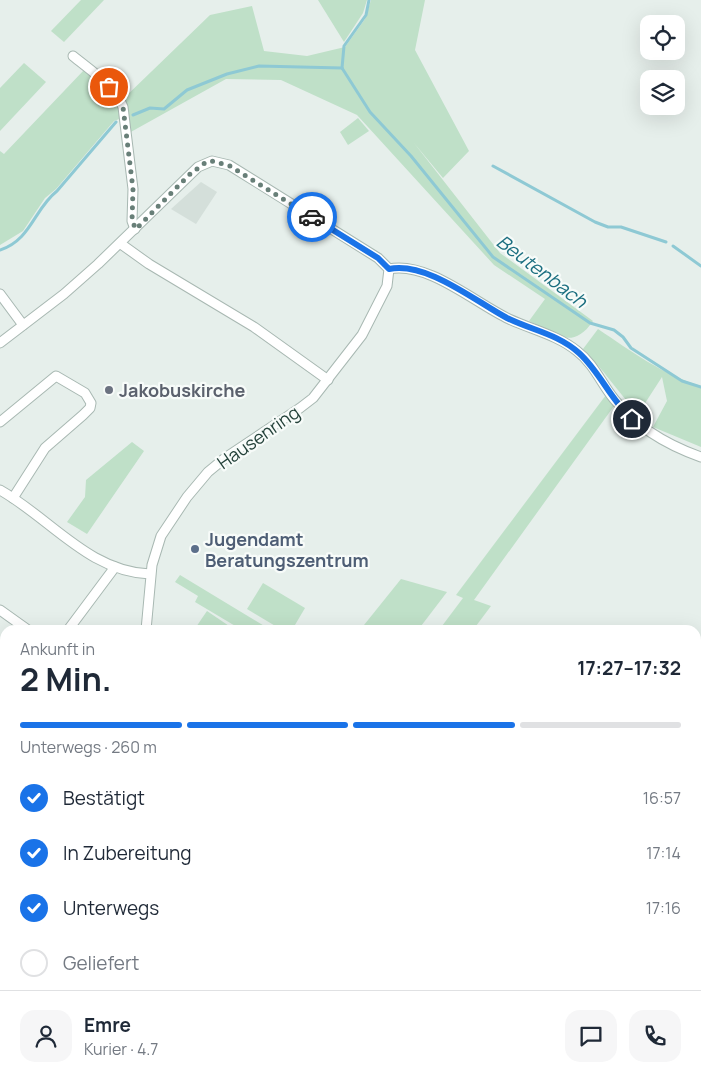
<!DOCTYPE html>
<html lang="de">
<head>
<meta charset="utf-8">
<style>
  :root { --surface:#fff; --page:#f6f6f7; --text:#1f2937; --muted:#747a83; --line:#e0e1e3; --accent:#1a73e8 }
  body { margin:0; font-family:Manrope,sans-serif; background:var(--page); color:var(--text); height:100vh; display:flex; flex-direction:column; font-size:19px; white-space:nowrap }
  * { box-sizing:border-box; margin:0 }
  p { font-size:16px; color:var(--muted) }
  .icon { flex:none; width:28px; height:28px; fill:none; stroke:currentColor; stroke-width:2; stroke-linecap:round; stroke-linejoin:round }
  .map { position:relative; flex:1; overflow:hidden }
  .drawer { position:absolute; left:0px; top:625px; width:701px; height:466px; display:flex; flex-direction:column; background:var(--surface); border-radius:15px 15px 0 0; box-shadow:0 5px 20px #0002 }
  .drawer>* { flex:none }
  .tools { position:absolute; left:640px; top:15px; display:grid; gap:10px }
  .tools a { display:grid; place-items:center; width:45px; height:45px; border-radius:10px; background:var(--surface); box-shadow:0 5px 20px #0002; font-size:25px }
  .pin { position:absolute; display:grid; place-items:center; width:42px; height:42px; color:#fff; margin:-21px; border:2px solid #fff; border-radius:50%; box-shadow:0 1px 5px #0007 }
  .courier { position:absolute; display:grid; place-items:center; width:50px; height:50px; margin:-25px; border:4px solid #1a73e8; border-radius:50%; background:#fff; color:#222; box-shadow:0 1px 6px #0007 }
  .summary em { font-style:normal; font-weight:700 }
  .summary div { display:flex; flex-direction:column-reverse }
  .summary { display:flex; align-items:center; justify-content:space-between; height:85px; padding:0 20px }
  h1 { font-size:32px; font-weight:700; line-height:38px }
  .bar { display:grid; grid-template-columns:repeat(4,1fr); gap:8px 5px; align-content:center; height:60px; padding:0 20px }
  .bar i { height:6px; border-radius:4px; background:var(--line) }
  .bar .selected { background:var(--accent) }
  .bar p { grid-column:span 4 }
  .line { display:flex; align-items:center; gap:12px; padding:0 20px; border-top:1px solid var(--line) }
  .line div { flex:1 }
  .round { display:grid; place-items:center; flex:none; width:52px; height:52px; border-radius:15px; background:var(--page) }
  ol { padding:0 20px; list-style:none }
  li { display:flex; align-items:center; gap:15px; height:55px }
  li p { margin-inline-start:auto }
  li .icon { padding:5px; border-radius:50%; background:var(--accent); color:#fff; stroke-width:4 }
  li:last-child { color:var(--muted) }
  li i { width:28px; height:28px; border:2px solid var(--line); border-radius:50% }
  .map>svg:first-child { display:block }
</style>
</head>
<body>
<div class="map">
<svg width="701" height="1091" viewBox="0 0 701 1091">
  <rect width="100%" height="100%" fill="#e6efeb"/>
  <g fill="#d4dfda">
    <path d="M201,182L217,192L196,224L171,209Z"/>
    <path d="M701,707V1074L696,1066V713Z"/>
  </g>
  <g fill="#bfe0c8">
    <path d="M81,0H104L64,42L51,31Z"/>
    <path d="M318,0H367L363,13L344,42Z"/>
    <path d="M371,0H425L415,50L469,151L443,178L414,143L500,253L593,321C572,352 554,333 529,321L545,299L494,265L357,115L281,80L226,79L129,133L123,99L210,15L252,6L264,51L307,56L345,47L365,19Z"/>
    <path d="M24,63L46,82L0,131V88Z"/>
    <path d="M84,70L118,104L122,118L114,121L56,189L45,198L23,231L0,245V151L4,154Z"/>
    <path d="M358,118L369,131L348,145L340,132Z"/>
    <path d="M598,329C631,351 663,375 701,386V447L653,427L667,401L662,377L638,414C619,393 603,369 583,349Z"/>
    <path d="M606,395L614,406L474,600L491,606L473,630H439L463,598L456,595Z"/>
    <path d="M132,442L144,451L87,534L67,522L85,497L86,480Z"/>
    <path d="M180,575L271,630H242L195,602L198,596L175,582Z"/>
    <path d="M401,579L447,592L418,630H360Z"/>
    <path d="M263,583L305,608L292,630H282L247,609Z"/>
    <path d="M207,611L235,630H194Z"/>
    <path d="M633,1086H696L699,1090L621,1091Z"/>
  </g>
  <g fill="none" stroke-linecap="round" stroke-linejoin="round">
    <g stroke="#8ec9d4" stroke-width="3">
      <path d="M342,68L370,112L411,156L493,257L590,323L614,330L623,337L631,348L682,381L701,387"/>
      <path d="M342,68L344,46L366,15L369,0"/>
      <path d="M133,115L150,108L164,109L187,90L227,74L259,66L342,68"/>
      <path d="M493,166L595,222L608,227H621L666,242"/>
      <path d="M673,246L701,266"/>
      <path d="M0,250C31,240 34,209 57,191L116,122"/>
    </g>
    <g stroke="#a8b8b2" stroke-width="11">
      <g id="street">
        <path d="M73,56C90,70 115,86 123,107L133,189L132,221L135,229"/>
        <path d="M121,244L149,264L254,327L328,380"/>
        <path d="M389,269C428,261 475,303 509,319C533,330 557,335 577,351C594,364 601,383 614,399C637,428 667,445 701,457"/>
        <path d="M0,294L23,325"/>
        <path d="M0,343L64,294L98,264L198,167L212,161L229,165L378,258L389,269L387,286L362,335L313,398L300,408L225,458L208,472L187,497L161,536L152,565L146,630"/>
        <path d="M0,422L56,376L85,393L91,403L90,408L83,415L45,448L13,498"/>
        <path d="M0,490C50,518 89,572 150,574"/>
        <path d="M0,610L28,630"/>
        <path d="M68,630L115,567"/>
        <path d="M0,839L5,833"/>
        <path d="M0,846L5,850"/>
        <path d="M696,964L701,958"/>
        <path d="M696,1076L701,1085"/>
      </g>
    </g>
    <use href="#street" stroke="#fff" stroke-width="9"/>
  </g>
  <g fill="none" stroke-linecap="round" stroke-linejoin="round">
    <path stroke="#687f78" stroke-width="5" stroke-dasharray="0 9" d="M109,87L119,98L123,107L133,189L132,221L136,229L189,175L206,162L212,161L230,166L312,217"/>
    <path stroke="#1a73e8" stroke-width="6" d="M312,217L378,258L389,269C426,261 475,301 507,318C531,330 558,334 579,353C600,372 610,399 632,419"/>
  </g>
  <circle fill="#6b7280" stroke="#f7fbf9" stroke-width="2" cx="109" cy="390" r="5"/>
  <circle fill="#5c6f8a" stroke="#f7fbf9" stroke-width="2" cx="195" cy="549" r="5"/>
  <g text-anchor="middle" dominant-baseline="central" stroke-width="4.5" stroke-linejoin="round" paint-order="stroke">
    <g font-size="18" font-weight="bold" fill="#5b616d" stroke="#f7fbf9" text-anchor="start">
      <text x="119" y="390">Jakobuskirche</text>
    </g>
    <g font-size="18" fill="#24423a" stroke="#f7fbf9">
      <text transform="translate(258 437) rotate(-35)">Hausenring</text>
    </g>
    <g font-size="18" font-weight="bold" fill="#4e5e75" stroke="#f7fbf9" text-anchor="start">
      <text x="205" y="539">Jugendamt<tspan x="205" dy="21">Beratungszentrum</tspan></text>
    </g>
    <g font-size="19" font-style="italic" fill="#1c6f80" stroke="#f7fbf9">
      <text transform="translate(542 271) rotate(37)">Beutenbach</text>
    </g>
  </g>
</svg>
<div class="tools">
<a><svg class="icon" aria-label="locate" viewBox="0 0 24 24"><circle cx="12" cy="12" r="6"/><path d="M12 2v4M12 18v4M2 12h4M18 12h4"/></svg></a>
<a><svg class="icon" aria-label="layers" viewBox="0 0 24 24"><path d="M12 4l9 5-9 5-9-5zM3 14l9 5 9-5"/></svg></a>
</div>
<div class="pin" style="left:109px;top:87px;background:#ea580c"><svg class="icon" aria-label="bag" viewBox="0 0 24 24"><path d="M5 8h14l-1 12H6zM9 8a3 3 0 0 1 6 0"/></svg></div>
<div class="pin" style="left:632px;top:419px;background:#1f2937"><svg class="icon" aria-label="home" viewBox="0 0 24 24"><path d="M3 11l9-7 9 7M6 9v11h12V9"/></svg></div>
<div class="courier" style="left:312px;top:217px"><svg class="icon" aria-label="car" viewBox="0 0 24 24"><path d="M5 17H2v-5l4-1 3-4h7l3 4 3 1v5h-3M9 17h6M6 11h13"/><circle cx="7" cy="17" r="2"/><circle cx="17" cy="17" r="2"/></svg></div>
<section class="drawer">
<div class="summary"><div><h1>2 Min.</h1><p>Ankunft in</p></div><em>17:27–17:32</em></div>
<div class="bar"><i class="selected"></i><i class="selected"></i><i class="selected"></i><i></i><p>Unterwegs · 260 m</p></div>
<ol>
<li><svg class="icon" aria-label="check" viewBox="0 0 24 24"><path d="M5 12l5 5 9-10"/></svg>Bestätigt<p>16:57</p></li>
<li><svg class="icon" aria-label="check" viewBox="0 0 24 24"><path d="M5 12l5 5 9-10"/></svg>In Zubereitung<p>17:14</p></li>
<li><svg class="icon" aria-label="check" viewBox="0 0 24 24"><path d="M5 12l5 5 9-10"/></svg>Unterwegs<p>17:16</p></li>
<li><i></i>Geliefert</li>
</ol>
<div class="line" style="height:90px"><a class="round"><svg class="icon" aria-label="person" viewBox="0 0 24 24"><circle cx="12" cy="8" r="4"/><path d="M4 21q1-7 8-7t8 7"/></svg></a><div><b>Emre</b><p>Kurier · 4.7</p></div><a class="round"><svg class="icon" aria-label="chat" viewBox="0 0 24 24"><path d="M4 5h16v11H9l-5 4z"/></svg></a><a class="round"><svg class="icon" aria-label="phone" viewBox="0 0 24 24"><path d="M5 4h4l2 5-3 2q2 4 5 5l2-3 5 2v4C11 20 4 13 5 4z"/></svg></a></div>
</section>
</div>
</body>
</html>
